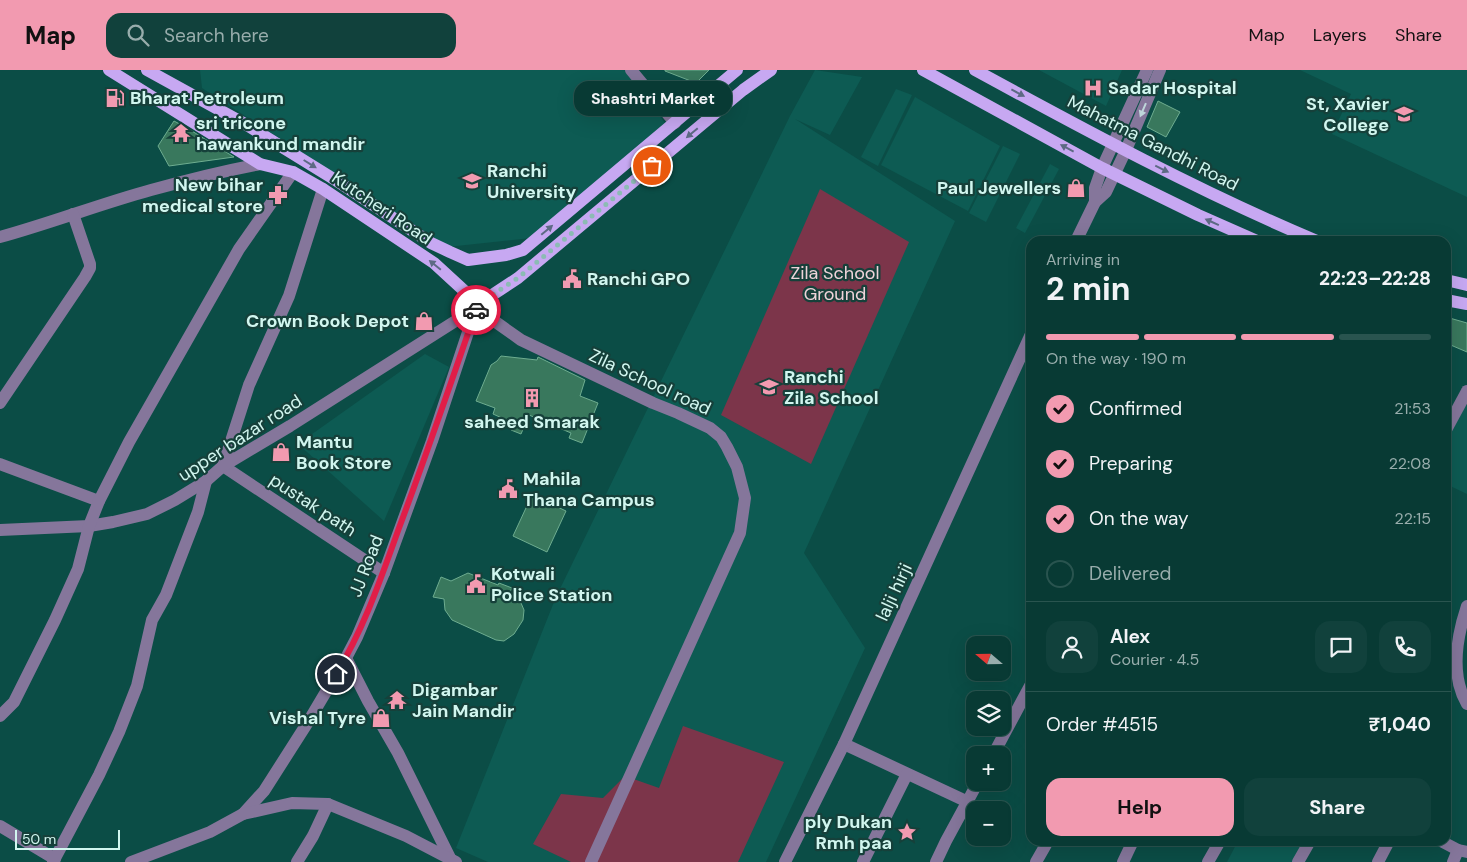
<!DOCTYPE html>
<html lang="en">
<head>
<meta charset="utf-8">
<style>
  :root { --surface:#083a34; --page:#11413c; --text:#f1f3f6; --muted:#98adac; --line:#29544f; --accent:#f29ab0 }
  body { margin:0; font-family:"DM Sans",sans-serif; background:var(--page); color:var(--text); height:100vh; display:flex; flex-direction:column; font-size:19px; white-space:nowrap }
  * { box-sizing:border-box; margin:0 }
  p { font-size:16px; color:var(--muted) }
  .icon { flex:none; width:28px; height:28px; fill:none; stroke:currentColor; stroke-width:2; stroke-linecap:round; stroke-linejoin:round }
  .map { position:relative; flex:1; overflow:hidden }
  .panel { position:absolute; left:1026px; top:166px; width:425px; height:610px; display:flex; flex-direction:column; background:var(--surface); border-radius:15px; box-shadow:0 5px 20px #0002,0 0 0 1px var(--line) }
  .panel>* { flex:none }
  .needle { width:32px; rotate:290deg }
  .controls { position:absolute; left:966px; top:566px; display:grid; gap:10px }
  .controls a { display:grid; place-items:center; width:45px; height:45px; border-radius:10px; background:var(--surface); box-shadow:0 5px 20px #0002,0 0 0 1px var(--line); font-size:25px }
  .scale { position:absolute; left:15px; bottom:12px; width:105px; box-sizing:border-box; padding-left:5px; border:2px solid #d1f6ef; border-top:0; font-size:14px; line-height:18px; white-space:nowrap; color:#d1f6ef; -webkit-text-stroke:4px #16403a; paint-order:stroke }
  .pin { position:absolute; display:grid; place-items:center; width:42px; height:42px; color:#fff; margin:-21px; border:2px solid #fff; border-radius:50%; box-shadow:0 1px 5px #0007 }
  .courier { position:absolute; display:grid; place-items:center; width:50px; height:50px; margin:-25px; border:4px solid #e11d48; border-radius:50%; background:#fff; color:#222; box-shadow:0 1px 6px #0007 }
  .bubble { position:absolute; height:35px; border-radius:15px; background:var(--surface); box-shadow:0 5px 20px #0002,0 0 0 1px var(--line); font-size:16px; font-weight:700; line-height:35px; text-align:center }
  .overview em { font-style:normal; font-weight:700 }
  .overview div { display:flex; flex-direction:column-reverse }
  .overview { display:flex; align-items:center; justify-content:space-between; height:85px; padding:0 20px }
  h1 { font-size:32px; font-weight:700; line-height:38px }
  .bar { display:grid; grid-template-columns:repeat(4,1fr); gap:8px 5px; align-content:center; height:60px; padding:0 20px }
  .bar i { height:6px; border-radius:4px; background:var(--line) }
  .bar .current { background:var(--accent) }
  .bar p { grid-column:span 4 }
  .line { display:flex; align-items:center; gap:12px; padding:0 20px; border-top:1px solid var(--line) }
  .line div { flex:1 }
  .round { display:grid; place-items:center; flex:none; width:52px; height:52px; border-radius:15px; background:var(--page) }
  ol { padding:0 20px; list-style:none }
  li { display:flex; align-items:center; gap:15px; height:55px }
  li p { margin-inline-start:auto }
  li .icon { padding:5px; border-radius:50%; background:var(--accent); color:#111; stroke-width:4 }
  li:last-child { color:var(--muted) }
  li i { width:28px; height:28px; border:2px solid var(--line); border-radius:50% }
  .cta { display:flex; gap:10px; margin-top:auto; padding:10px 20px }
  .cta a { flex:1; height:58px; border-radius:15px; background:var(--accent); color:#111; font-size:20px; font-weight:700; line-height:58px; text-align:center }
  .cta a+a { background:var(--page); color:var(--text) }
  header { display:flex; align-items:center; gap:30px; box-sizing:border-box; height:70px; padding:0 25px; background:var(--accent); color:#111 }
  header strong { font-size:24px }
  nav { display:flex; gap:28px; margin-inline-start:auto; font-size:18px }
  .search { width:350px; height:45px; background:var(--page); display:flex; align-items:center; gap:12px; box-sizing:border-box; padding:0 18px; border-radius:15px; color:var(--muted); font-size:19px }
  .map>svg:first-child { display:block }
</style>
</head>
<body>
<header>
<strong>Map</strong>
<div class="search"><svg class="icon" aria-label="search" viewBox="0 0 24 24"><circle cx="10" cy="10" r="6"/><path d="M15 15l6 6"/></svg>Search here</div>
<nav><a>Map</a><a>Layers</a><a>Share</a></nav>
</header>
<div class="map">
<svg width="1467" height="792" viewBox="0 0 1467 792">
  <rect width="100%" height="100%" fill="#0b4d46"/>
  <g fill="#0d5b53">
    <path d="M200,0H627L665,53L531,168L447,177L202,18Z"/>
    <path d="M815,0L862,7L830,65L795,49L955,151L804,483L865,578L766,792H488L456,778L556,527L790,46Z"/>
    <path d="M1039,0H1122L1106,36Z"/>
    <path d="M1300,0H1467V127L1332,64L1351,24Z"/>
    <path d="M896,19L912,25L878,96L861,87Z"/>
    <path d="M915,27L1000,76L968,141L881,95Z"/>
    <path d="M1003,76L1020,84L986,152L969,143Z"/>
    <path d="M1050,94L1059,99L1025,163L1016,158Z"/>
    <path d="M425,284L449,297L384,451L298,374Z"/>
    <path d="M1467,328V424L1446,414V370Z"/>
    <path d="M1238,771H1309L1298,792H1227Z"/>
  </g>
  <g fill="#7c354a">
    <path d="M820,119L909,172L811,394L721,345Z"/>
    <path d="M683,656L784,692L738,792H571L533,774L561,724L603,728L625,706L659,718Z"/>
  </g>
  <g fill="#39785d" stroke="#6ead90">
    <path d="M665,0H709L696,13L665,1Z"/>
    <path d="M1158,31L1180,42L1166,67L1147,57Z"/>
    <path d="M174,51L187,58L234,87L169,96L158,76Z"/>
    <path d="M1446,247L1467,253V282L1446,273Z"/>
    <path d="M501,286L537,290L538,287L585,310L580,326L598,333L582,373L569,368L571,363L529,345L521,364L511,360L513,353L493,344L495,338L476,331L491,295L497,291Z"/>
    <path d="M532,425L566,441L547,482L513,466Z"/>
    <path d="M468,503L498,515L499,513L512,518L510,522L521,533L524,540L523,550L514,564L504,571L496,570L452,550L445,540L444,529L433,527L441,507L451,511Z"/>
  </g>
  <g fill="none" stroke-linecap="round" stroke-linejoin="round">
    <g stroke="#85769b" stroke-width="12">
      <path d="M631,0L675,53"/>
      <path d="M323,119L289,226L249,315L223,396L384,503"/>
      <path d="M1095,132L1106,122L1126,80L1160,0"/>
      <path d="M0,167C51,153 100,134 151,120C187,110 223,101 260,94"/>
      <path d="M1076,171L1095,132V118L1102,98L1147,0"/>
      <path d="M476,238L521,270L653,333L678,343L710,358L721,367L727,377L737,397L745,428L740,463L591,792"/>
      <path d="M0,333L85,207L90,198V194L73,144"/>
      <path d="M1446,360L1467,321"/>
      <path d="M0,394L99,431"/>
      <path d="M0,460L89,456L113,452L147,444L175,430L206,411L223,396L290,356L476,238"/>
      <path d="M1467,536C1457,566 1450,605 1467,634"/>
      <path d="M346,588L368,631L398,683L450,788"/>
      <path d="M0,646L14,632L55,550L78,499L89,456L99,431L129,372L239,179L293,102"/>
      <path d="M844,674L968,732"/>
      <path d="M993,685L1031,614"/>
      <path d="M243,744L264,721L308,652L346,588L357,567L384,503L432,371L478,232"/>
      <path d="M0,756L55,789"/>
      <path d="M1441,771L1458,780L1467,782"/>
      <path d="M53,792L99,705L119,662L137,616L152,550L166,525L198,442L206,411"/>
      <path d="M131,792L210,762L243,744L292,733L328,734L406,766L456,792"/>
      <path d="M297,792L313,766L328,734"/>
      <path d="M785,792L844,674L1031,264"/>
      <path d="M863,792L907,704"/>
      <path d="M936,792L946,771L978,712"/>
      <path d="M1036,792L1048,771"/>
      <path d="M1123,792L1133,771"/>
      <path d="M1208,792L1220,771"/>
      <path d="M1298,792L1310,771"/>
      <path d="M1378,792L1389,771"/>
      <path d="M1453,792L1458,780"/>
    </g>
    <g stroke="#c7a8f2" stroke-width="12">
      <path d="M109,0L260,94L293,102L323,119L434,193L471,227L480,233L518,208L743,20L771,0"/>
      <path d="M147,0L245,54L337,111L431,173L450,182L468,190L506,185L523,180L737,0"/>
      <path d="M923,0L1102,98L1198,145L1257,171"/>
      <path d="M975,0C1087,61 1200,122 1317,171"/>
      <path d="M1446,210L1467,215"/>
      <path d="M1446,230L1467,234"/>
    </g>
  </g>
  <defs><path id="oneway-solid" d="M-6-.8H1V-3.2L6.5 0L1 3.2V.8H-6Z" transform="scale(1.25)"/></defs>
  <g fill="#5d6a84">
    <use href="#oneway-solid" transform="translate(1018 23) rotate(28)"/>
    <use href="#oneway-solid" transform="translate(692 63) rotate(140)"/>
    <use href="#oneway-solid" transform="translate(1067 78) rotate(-152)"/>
    <use href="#oneway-solid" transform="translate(310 94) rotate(32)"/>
    <use href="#oneway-solid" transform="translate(1162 99) rotate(26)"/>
    <use href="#oneway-solid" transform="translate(1212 152) rotate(-156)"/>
    <use href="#oneway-solid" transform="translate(547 160) rotate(-40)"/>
    <use href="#oneway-solid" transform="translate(435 195) rotate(-141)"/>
  </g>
  <use fill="#bed6da" href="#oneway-solid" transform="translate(1143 40) rotate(113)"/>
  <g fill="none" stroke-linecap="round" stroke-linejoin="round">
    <path stroke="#8cbbb4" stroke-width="5" stroke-dasharray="0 9" d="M476,240L478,231L480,232L483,231L518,208L652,96"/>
    <path stroke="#e11d48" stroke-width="6" d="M336,604C364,559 381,508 399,458C426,386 451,313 476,240"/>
  </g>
  <defs>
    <g id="hospital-bare" transform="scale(1.5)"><path d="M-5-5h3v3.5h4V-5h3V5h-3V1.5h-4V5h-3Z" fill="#f29ab0" stroke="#16403a" stroke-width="2.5" paint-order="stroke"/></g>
    <g id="fuel-bare" transform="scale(1.5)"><path d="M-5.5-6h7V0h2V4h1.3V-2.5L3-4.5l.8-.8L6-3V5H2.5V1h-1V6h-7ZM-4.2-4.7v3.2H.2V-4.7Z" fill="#f29ab0" stroke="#16403a" stroke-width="2.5" paint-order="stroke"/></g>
    <g id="university-bare" transform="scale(1.5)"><path d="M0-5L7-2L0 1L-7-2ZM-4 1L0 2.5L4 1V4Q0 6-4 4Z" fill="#f29ab0" stroke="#16403a" stroke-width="2.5" paint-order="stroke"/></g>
    <g id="temple-bare" transform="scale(1.5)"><path d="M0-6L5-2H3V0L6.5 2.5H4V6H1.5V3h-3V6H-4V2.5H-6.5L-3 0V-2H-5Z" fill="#f29ab0" stroke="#16403a" stroke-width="2.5" paint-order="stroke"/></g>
    <g id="shop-bare" transform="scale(1.5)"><path d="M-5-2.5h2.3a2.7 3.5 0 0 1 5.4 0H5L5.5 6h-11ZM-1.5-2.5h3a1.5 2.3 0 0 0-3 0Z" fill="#f29ab0" stroke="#16403a" stroke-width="2.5" paint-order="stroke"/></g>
    <g id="pharmacy-bare" transform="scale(1.5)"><path d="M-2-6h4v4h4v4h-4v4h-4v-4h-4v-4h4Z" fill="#f29ab0" stroke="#16403a" stroke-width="2.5" paint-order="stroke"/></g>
    <g id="civic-bare" transform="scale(1.5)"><path d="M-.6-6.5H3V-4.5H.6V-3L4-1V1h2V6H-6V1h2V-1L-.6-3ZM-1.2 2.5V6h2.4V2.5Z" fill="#f29ab0" stroke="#16403a" stroke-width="2.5" paint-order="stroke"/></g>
    <g id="school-bare" transform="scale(1.5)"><path d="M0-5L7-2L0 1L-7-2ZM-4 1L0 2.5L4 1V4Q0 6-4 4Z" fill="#f29ab0" stroke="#16403a" stroke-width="2.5" paint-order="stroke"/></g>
    <g id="building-bare" transform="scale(1.5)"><path d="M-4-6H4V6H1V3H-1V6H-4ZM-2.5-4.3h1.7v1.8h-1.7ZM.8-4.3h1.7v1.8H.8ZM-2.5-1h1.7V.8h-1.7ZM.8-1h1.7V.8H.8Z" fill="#f29ab0" stroke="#16403a" stroke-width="2.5" paint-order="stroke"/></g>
    <g id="sight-bare" transform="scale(1.5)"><path d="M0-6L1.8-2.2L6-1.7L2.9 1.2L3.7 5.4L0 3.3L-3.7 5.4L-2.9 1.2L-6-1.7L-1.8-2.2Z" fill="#f29ab0" stroke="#16403a" stroke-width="2.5" paint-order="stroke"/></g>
  </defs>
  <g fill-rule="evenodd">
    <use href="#hospital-bare" x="1093" y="18"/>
    <use href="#fuel-bare" x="115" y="28"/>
    <use href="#university-bare" x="1404" y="44"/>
    <use href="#temple-bare" x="181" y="63"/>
    <use href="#university-bare" x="472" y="111"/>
    <use href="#shop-bare" x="1076" y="118"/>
    <use href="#pharmacy-bare" x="278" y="125"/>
    <use href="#civic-bare" x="572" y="209"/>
    <use href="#shop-bare" x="424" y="251"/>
    <use href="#school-bare" x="769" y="317"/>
    <use href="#building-bare" x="532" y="328"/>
    <use href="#shop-bare" x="281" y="382"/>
    <use href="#civic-bare" x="508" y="419"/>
    <use href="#civic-bare" x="476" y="514"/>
    <use href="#temple-bare" x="397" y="630"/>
    <use href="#shop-bare" x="381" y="648"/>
    <use href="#sight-bare" x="907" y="762"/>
  </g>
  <g text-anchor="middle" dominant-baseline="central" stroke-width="4.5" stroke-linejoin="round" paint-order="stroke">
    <g font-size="18" font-weight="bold" fill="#d1f6ef" stroke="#16403a" text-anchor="start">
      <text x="1108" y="18">Sadar Hospital</text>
      <text x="130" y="28">Bharat Petroleum</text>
      <text x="1389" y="34" text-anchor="end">St, Xavier<tspan x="1389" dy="21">College</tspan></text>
      <text x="196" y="53">sri tricone<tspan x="196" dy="21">hawankund mandir</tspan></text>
      <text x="487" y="101">Ranchi<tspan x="487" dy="21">University</tspan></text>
      <text x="263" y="115" text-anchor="end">New bihar<tspan x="263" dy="21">medical store</tspan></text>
      <text x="1061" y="118" text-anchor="end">Paul Jewellers</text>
      <text x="587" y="209">Ranchi GPO</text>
      <text x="409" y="251" text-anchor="end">Crown Book Depot</text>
      <text x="784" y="307">Ranchi<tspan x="784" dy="21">Zila School</tspan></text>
      <text x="532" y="352" text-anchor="middle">saheed Smarak</text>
      <text x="296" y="372">Mantu<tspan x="296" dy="21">Book Store</tspan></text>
      <text x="523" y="409">Mahila<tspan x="523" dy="21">Thana Campus</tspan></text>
      <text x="491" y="504">Kotwali<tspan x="491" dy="21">Police Station</tspan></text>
      <text x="412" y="620">Digambar<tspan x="412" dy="21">Jain Mandir</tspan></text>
      <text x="366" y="648" text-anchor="end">Vishal Tyre</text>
      <text x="892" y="752" text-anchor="end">ply Dukan<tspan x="892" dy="21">Rmh paa</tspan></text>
    </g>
    <g font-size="18" fill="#d1f6ef" stroke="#16403a">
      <text transform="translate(1153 73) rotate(27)">Mahatma Gandhi Road</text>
      <text transform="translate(382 138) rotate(34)">Kutcheri Road</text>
      <text transform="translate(650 312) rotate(25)">Zila School road</text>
      <text transform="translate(240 368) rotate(-33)">upper bazar road</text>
      <text transform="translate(313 435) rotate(33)">pustak path</text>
      <text transform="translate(366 496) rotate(-69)">JJ Road</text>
      <text transform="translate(894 522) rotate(-65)">lalji hirji</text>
    </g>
    <g font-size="18" fill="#efd3d9" stroke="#16403a">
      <text x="835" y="203">Zila School<tspan x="835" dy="21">Ground</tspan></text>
    </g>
  </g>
</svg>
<div class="controls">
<a><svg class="needle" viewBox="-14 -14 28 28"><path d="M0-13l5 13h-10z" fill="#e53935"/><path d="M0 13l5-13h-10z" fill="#98adac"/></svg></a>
<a><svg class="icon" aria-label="layers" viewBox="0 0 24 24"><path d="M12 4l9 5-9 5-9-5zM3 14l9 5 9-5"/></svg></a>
<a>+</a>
<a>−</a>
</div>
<div class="scale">50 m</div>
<div class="pin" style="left:652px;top:96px;background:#ea580c"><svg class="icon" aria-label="bag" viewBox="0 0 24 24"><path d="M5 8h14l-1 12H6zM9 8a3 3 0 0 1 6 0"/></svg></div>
<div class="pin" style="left:336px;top:604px;background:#1f2937"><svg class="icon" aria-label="home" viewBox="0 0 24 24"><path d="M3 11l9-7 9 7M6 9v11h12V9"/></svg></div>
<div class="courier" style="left:476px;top:240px"><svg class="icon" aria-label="car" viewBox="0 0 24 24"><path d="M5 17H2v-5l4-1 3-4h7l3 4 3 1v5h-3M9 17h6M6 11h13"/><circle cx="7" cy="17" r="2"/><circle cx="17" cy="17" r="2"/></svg></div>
<div class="bubble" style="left:574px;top:11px;width:158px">Shashtri Market</div>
<section class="panel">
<div class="overview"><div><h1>2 min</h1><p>Arriving in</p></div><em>22:23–22:28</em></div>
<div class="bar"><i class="current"></i><i class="current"></i><i class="current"></i><i></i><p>On the way · 190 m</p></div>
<ol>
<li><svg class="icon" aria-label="check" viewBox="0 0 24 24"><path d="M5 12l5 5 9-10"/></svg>Confirmed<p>21:53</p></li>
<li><svg class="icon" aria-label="check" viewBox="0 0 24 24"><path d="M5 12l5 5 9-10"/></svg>Preparing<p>22:08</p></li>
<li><svg class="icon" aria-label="check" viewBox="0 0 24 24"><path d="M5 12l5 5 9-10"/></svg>On the way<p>22:15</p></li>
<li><i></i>Delivered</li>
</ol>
<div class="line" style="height:90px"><a class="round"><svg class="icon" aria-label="person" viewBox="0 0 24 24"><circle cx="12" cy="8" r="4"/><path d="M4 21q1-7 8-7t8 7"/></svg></a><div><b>Alex</b><p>Courier · 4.5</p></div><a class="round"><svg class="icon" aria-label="chat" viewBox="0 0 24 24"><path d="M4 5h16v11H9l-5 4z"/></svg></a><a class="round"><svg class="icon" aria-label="phone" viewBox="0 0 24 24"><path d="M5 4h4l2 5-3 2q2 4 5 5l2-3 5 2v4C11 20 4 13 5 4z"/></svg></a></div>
<div class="line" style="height:65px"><div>Order #4515</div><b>₹1,040</b></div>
<div class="cta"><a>Help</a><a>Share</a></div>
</section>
</div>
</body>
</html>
